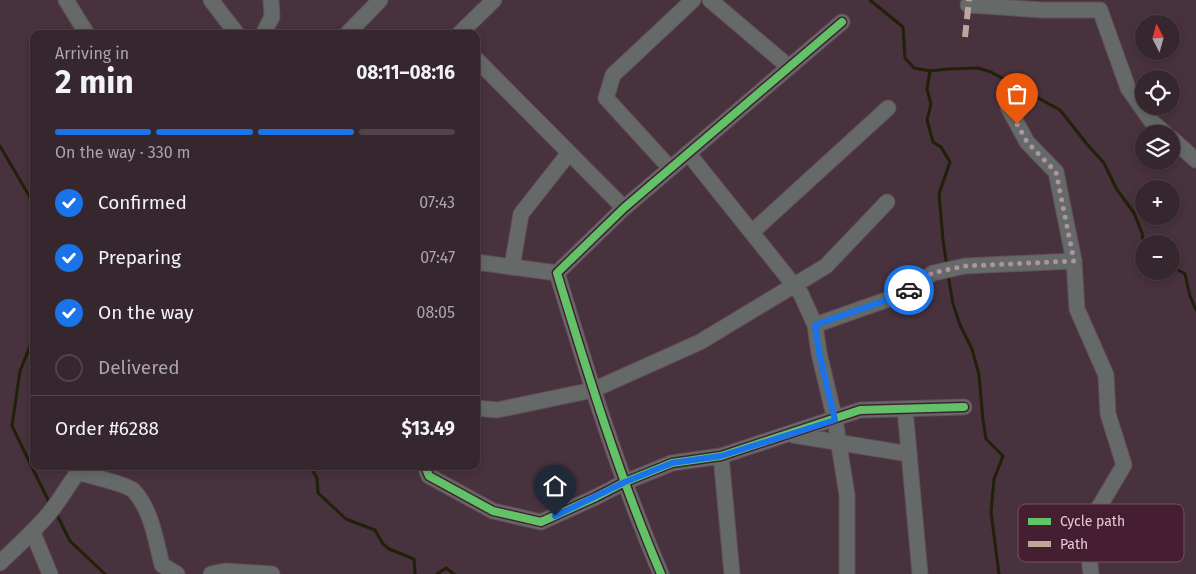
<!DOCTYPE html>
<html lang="en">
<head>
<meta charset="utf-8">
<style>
  :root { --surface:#36262e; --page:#41323a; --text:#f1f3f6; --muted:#aaa5aa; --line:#50434a; --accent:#1a73e8 }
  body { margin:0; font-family:"Fira Sans",sans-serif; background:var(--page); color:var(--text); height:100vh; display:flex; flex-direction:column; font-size:19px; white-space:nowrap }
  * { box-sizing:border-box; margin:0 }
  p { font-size:16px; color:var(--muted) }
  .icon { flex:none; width:28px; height:28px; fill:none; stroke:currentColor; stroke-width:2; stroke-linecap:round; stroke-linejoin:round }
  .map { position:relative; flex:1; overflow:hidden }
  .sheet { position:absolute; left:30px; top:30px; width:450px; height:440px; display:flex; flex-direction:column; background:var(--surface); border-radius:10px; box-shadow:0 2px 8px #0003,0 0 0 1px var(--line) }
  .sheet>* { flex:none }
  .needle { width:32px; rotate:354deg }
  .controls { position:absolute; left:1135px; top:15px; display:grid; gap:10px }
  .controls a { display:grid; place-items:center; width:45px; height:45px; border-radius:50%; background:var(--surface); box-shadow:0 2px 8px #0003,0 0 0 1px var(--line); font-size:25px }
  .pin { position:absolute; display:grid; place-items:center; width:42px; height:42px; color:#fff; margin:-51px -21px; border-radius:50% 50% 50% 0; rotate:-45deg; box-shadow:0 0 5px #0007 }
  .pin .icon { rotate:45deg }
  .courier { position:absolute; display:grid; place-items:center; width:50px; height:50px; margin:-25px; border:4px solid #1a73e8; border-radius:50%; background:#fff; color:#222; box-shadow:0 1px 6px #0007 }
  .summary em { font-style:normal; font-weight:700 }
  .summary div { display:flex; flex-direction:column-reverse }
  .summary { display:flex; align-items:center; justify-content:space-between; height:85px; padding:0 25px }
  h1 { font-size:32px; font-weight:700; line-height:38px }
  .bar { display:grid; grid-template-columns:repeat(4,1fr); gap:8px 5px; align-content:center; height:60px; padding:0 25px }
  .bar i { height:6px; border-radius:4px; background:var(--line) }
  .bar .selected { background:var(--accent) }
  .bar p { grid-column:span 4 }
  .line { display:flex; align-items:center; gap:12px; padding:0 25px; border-top:1px solid var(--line) }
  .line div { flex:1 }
  ol { padding:0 25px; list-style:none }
  li { display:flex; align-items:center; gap:15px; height:55px }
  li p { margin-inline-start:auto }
  li .icon { padding:5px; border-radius:50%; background:var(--accent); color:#fff; stroke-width:4 }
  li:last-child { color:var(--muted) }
  li i { width:28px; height:28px; border:2px solid var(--line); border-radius:50% }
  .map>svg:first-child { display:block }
</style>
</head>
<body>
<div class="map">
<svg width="1196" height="574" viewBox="0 0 1196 574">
  <rect width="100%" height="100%" fill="#48323d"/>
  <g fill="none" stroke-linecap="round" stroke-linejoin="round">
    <g stroke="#212008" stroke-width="3">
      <path d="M870,0L903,27L905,58L914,68L930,71L948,69L978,68L991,72L1060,110L1086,143L1104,163L1116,188L1134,213L1142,233L1144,247"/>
      <path d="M930,71L927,89L931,104L927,120L933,142L941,147L950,162L939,194L943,240L947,267"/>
      <path d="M0,146L31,199L34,216"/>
      <path d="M1171,266L1185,274L1190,296L1196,310"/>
      <path d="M948,275L953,304L960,325L972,349L979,375L983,420L986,439L1003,456L994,479L991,512L999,574"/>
      <path d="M34,336L20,371L12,426L50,504"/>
      <path d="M310,466L317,478L318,493L346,519L375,530L383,544L389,549L414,559L415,574"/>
      <path d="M56,513L70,541L105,574"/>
      <path d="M437,574L446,568L454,574"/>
    </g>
    <g stroke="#624f58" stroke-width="17">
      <g id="minor">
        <path d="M66,0L87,34"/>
        <path d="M211,0L237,34"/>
        <path d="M710,0L789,67"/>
        <path d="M968,5L1043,10H1100L1128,88L1152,122L1166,134"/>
        <path d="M263,34L272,17L271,0"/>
        <path d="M347,34L380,0"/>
        <path d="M459,34L494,0"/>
        <path d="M476,59L624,208"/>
        <path d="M1008,107L1027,142L1056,172L1074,261L1077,309L1106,375L1108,414L1124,465L1086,529L1091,574"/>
        <path d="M1171,138L1196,160"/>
        <path d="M688,153L801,294L815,325L819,353L835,420L847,495V574"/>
        <path d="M670,168L606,98L613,75L693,0"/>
        <path d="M752,232L888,108"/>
        <path d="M476,262L557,273"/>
        <path d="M512,267L521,214L569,153"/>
        <path d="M815,325L903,294L933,273L965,266L1074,261"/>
        <path d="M476,408L497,410L593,390L700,342L826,266L887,202"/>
        <path d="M905,409L920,574"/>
        <path d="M793,435L909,454"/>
        <path d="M721,456L732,574"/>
        <path d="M425,466L429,476L493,511L541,522L596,497L625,482L672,463L721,456L860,410L964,407"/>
        <path d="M77,472C88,475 126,484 133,490C151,508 156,541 162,565L177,574"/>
        <path d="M33,533L50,574"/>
        <path d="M0,563C18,545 36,530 51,511C63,496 71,480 83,466"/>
        <path d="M211,574L225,571L272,574"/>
        <path d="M661,574C619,476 588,375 557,273L624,208L842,22"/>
      </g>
    </g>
    <use href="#minor" stroke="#656968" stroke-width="15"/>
    <path stroke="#c0a59a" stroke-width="6" stroke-dasharray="12 6" stroke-linecap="butt" d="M965,37L969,0"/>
    <g stroke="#461e32" stroke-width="11">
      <g id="cycleway">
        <path d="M425,466L429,476L493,511L541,522L596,497L625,482L672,463L721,456L860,410L964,407"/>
        <path d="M661,574C619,476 588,375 557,273L624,208L842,22"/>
      </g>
    </g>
    <use href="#cycleway" stroke="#61c268" stroke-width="8"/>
  </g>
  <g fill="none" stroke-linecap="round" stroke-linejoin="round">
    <path stroke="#ad949f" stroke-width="5" stroke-dasharray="0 9" d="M909,290L932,273L965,266L1074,261L1056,172L1027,142L1017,124"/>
    <path stroke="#1a73e8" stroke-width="6" d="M555,516L625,482L672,463L721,456L835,420L819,353L815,325L904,294L909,290"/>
  </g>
  <rect x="1018" y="504" width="166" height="58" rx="8" fill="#461e32" stroke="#755163" stroke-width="1"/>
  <rect x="1028" y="518" width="23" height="7" fill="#61c268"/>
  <rect x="1028" y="541" width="23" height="6" fill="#c0a59a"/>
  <g font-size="14" fill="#e4c9d4">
    <text x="1060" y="526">Cycle path</text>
    <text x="1060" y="549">Path</text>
  </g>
</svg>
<div class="controls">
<a><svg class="needle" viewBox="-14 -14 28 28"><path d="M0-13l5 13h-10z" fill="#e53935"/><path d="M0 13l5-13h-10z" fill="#aaa5aa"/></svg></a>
<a><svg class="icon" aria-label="locate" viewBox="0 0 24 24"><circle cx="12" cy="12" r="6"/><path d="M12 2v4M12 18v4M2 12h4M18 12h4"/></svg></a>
<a><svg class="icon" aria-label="layers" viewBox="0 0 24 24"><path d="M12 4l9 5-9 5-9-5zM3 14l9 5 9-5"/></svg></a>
<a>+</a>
<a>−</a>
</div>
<div class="pin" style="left:1017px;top:124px;background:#ea580c"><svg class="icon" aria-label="bag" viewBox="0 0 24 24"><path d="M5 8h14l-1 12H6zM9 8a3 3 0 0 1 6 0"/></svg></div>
<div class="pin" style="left:555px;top:516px;background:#1f2937"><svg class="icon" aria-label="home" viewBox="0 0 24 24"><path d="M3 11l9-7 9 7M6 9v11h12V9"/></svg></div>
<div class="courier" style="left:909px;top:290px"><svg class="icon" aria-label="car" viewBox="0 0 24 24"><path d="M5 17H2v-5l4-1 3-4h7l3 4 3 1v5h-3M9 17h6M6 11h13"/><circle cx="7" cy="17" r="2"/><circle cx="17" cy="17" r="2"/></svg></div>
<section class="sheet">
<div class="summary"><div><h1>2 min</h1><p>Arriving in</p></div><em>08:11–08:16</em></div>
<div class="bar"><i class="selected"></i><i class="selected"></i><i class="selected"></i><i></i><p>On the way · 330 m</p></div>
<ol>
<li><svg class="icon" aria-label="check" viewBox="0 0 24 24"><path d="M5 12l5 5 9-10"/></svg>Confirmed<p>07:43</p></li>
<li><svg class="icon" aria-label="check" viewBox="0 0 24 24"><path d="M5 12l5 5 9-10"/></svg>Preparing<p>07:47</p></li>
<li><svg class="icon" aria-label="check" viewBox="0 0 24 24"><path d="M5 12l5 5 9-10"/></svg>On the way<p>08:05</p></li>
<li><i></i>Delivered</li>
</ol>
<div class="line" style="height:65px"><div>Order #6288</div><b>$13.49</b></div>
</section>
</div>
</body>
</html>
